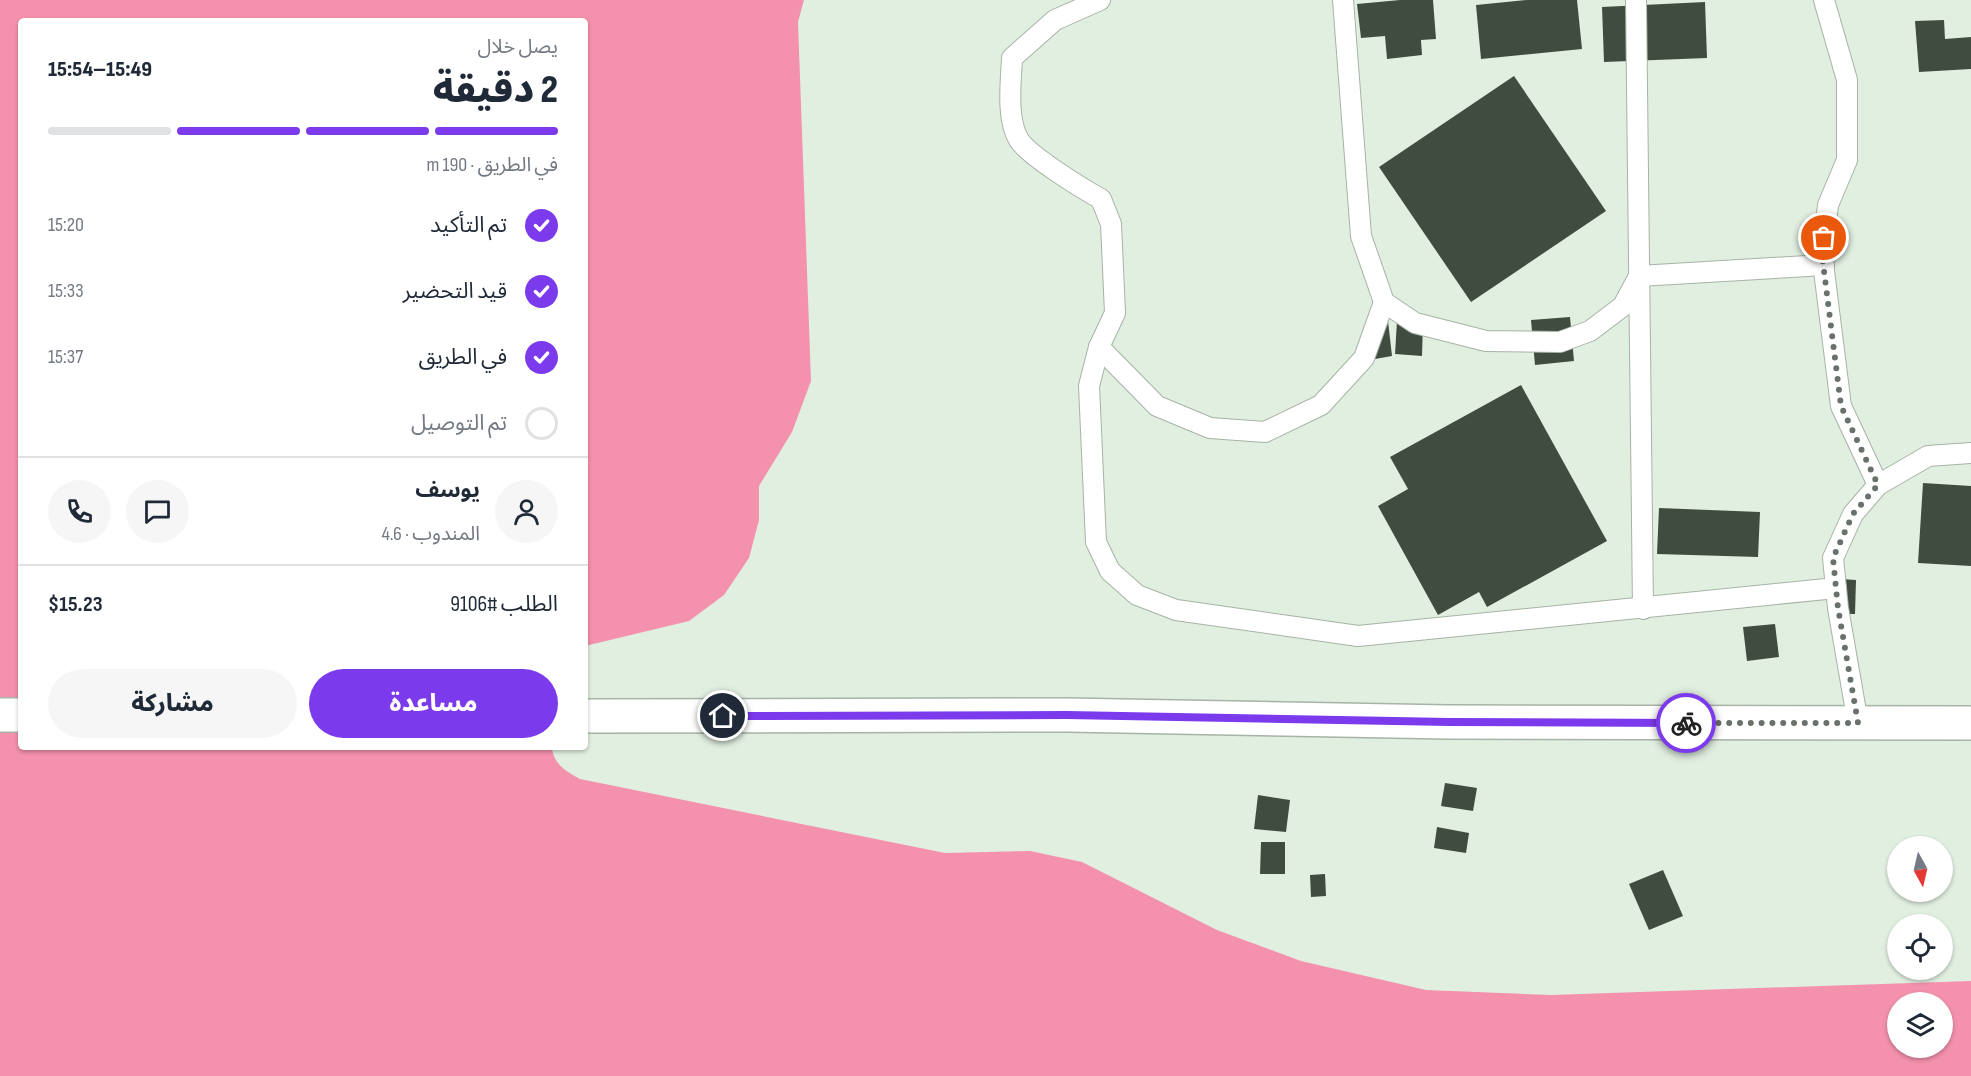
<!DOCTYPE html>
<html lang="ar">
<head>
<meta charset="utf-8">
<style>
  :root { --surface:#fff; --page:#f6f6f7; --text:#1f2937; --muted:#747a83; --line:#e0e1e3; --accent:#7c3aed }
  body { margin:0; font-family:"Sofia Sans Condensed","Noto Sans Arabic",sans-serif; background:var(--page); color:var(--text); direction:rtl; height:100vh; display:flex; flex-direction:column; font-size:22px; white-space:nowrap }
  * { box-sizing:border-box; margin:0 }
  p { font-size:20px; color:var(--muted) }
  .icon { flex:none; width:33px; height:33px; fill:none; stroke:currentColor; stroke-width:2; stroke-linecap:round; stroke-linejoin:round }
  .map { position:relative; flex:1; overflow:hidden; direction:ltr }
  .details { position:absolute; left:18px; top:18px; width:570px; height:732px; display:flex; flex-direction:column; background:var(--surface); border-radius:6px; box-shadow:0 2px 4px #0004; direction:rtl }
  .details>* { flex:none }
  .needle { width:39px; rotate:172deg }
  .controls { position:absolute; left:1887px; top:836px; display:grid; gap:12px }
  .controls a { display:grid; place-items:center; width:66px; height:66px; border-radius:50%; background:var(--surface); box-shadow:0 2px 4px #0004; font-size:30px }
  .pin { position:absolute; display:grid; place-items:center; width:51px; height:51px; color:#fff; margin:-26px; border:3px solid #fff; border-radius:50%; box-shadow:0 2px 6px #0007 }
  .courier { position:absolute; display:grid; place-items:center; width:60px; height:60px; margin:-30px; border:4px solid #7c3aed; border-radius:50%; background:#fff; color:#222; box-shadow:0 2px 8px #0007 }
  .summary em { font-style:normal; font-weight:800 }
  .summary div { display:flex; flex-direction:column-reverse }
  .summary { display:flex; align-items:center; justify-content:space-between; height:102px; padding:0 30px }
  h1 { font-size:39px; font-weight:800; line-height:45px }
  .bar { display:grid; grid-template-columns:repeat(4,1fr); gap:9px 6px; align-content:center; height:72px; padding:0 30px }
  .bar i { height:8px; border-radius:4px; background:var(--line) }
  .bar .selected { background:var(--accent) }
  .bar p { grid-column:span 4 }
  .line { display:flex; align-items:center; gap:15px; padding:0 30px; border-top:2px solid var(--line) }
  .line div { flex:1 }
  .round { display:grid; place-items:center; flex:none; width:63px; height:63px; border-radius:32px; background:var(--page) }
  ol { padding:0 30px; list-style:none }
  li { display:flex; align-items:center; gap:18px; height:66px }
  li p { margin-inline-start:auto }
  li .icon { padding:6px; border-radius:50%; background:var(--accent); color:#fff; stroke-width:4 }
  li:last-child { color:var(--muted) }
  li i { width:33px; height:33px; border:3px solid var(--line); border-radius:50% }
  .button { display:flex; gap:12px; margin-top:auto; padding:12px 30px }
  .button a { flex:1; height:69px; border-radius:36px; background:var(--accent); color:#fff; font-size:24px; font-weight:800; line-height:69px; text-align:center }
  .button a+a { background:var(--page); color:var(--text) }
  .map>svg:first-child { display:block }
</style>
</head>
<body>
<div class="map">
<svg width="1971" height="1076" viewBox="0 0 1971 1076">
  <rect width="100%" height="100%" fill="#e1efe1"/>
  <path fill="#f491ad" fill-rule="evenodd" d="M0,0H804L798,22L811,381L792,432L759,486V520L749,558L724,595L689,621L585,646V21H21V747H552C553,764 567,772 580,779L945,853L1030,851L1082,862L1217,930L1301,961L1426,990L1551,995L1971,981V1076H0ZM1898,1002H1942V1047H1898Z"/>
  <g fill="#414c41">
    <path d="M1400,0H1433L1436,39L1421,40L1422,55L1387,59L1385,36L1361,38L1357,4Z"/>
    <path d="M1527,0H1577L1582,49L1481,59L1476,5Z"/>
    <path d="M1705,2L1707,58L1604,62L1602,7Z"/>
    <path d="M1944,20L1945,39L1971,37V69L1919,72L1915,21Z"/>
    <path d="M1514,76L1606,211L1471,302L1379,167Z"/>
    <path d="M1570,317L1574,361L1535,365L1531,320Z"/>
    <path d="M1388,321L1392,356L1375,359L1371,323Z"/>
    <path d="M1397,321L1423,322L1422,356L1395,354Z"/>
    <path d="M1521,385L1607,541L1487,607L1479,592L1438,615L1378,506L1408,489L1390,457Z"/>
    <path d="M1923,483L1971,486V566L1918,563Z"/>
    <path d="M1659,508L1760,512L1758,557L1657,554Z"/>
    <path d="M1841,579L1856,580L1855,614H1840Z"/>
    <path d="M1775,624L1779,657L1747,661L1743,627Z"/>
    <path d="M1445,783L1477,788L1473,811L1441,806Z"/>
    <path d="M1258,795L1290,800L1286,832L1254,829Z"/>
    <path d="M1437,827L1469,833L1466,853L1434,848Z"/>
    <path d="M1261,842H1285V874H1260Z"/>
    <path d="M1663,870L1683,916L1649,930L1629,884Z"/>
    <path d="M1325,874L1326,896L1311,897L1310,875Z"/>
  </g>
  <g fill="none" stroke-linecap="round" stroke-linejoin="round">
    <g stroke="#a6b3a6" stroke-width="22">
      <g id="lane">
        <path d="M1100,0L1055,20L1012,58C1011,82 1006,119 1019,140C1029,156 1083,189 1101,199L1111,224L1115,313L1099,347L1089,386L1096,542L1110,571L1137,595L1176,610L1358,636L1836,588"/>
        <path d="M1343,0L1361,236L1384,302L1415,323L1486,341L1560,342L1590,331L1623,306L1639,276L1824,265"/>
        <path d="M1636,0L1643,609"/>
        <path d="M1824,0L1847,80V160L1828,205L1822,255L1841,406L1878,485"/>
        <path d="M1099,347L1157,406L1210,428L1265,432L1321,405L1364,358L1384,302"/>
        <path d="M1858,723L1838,608L1833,558L1853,514L1878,485L1928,456L1971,453"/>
      </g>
    </g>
    <g stroke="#a6b3a6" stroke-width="36">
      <g id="secondary">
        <path d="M0,715H21"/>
        <path d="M585,716L1067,715L1449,722L1971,723"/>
      </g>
    </g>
    <use href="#lane" stroke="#fff" stroke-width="20"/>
    <use href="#secondary" stroke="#fff" stroke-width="33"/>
  </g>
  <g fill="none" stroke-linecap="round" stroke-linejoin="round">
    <path stroke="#69726a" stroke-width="6" stroke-dasharray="0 10.8" d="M1686,723H1858L1838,608L1833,558L1853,514L1878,485L1841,406L1822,255L1824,238"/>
    <path stroke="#7c3aed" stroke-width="8" d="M723,716L1067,715L1449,722L1686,723"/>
  </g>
</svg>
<div class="controls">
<a><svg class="needle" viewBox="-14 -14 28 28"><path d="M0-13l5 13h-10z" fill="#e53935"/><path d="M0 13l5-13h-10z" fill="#747a83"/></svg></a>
<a><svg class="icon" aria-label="locate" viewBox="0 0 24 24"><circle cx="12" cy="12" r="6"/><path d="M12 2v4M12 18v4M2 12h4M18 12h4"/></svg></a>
<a><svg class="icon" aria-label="layers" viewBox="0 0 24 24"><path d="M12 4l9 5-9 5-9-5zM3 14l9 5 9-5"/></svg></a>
</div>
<div class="pin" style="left:1824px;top:238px;background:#ea580c"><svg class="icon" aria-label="bag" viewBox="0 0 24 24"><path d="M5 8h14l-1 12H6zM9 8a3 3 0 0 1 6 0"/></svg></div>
<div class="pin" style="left:723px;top:716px;background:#1f2937"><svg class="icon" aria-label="home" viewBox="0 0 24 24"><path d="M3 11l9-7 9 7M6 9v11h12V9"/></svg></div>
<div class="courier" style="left:1686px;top:723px"><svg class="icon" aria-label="bike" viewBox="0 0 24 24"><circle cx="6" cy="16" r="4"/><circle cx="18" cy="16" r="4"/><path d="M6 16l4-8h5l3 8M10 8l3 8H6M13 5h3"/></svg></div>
<section class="details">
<div class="summary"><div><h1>2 دقيقة</h1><p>يصل خلال</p></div><em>15:49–15:54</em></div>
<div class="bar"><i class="selected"></i><i class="selected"></i><i class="selected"></i><i></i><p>في الطريق · 190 m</p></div>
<ol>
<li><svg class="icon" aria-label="check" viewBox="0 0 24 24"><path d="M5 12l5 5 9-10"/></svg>تم التأكيد<p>15:20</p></li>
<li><svg class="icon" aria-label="check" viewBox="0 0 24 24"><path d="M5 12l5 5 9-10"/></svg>قيد التحضير<p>15:33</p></li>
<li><svg class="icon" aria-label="check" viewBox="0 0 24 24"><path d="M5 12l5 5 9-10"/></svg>في الطريق<p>15:37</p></li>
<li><i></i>تم التوصيل</li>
</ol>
<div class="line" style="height:108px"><a class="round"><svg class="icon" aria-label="person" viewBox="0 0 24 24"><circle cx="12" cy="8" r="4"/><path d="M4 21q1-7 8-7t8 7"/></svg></a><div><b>يوسف</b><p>المندوب · 4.6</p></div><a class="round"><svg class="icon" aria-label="chat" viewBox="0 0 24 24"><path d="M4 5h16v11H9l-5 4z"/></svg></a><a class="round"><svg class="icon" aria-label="phone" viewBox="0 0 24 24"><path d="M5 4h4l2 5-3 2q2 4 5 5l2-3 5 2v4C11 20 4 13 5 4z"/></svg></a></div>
<div class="line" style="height:78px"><div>الطلب #9106</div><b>$15.23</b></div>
<div class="button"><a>مساعدة</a><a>مشاركة</a></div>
</section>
</div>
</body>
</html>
